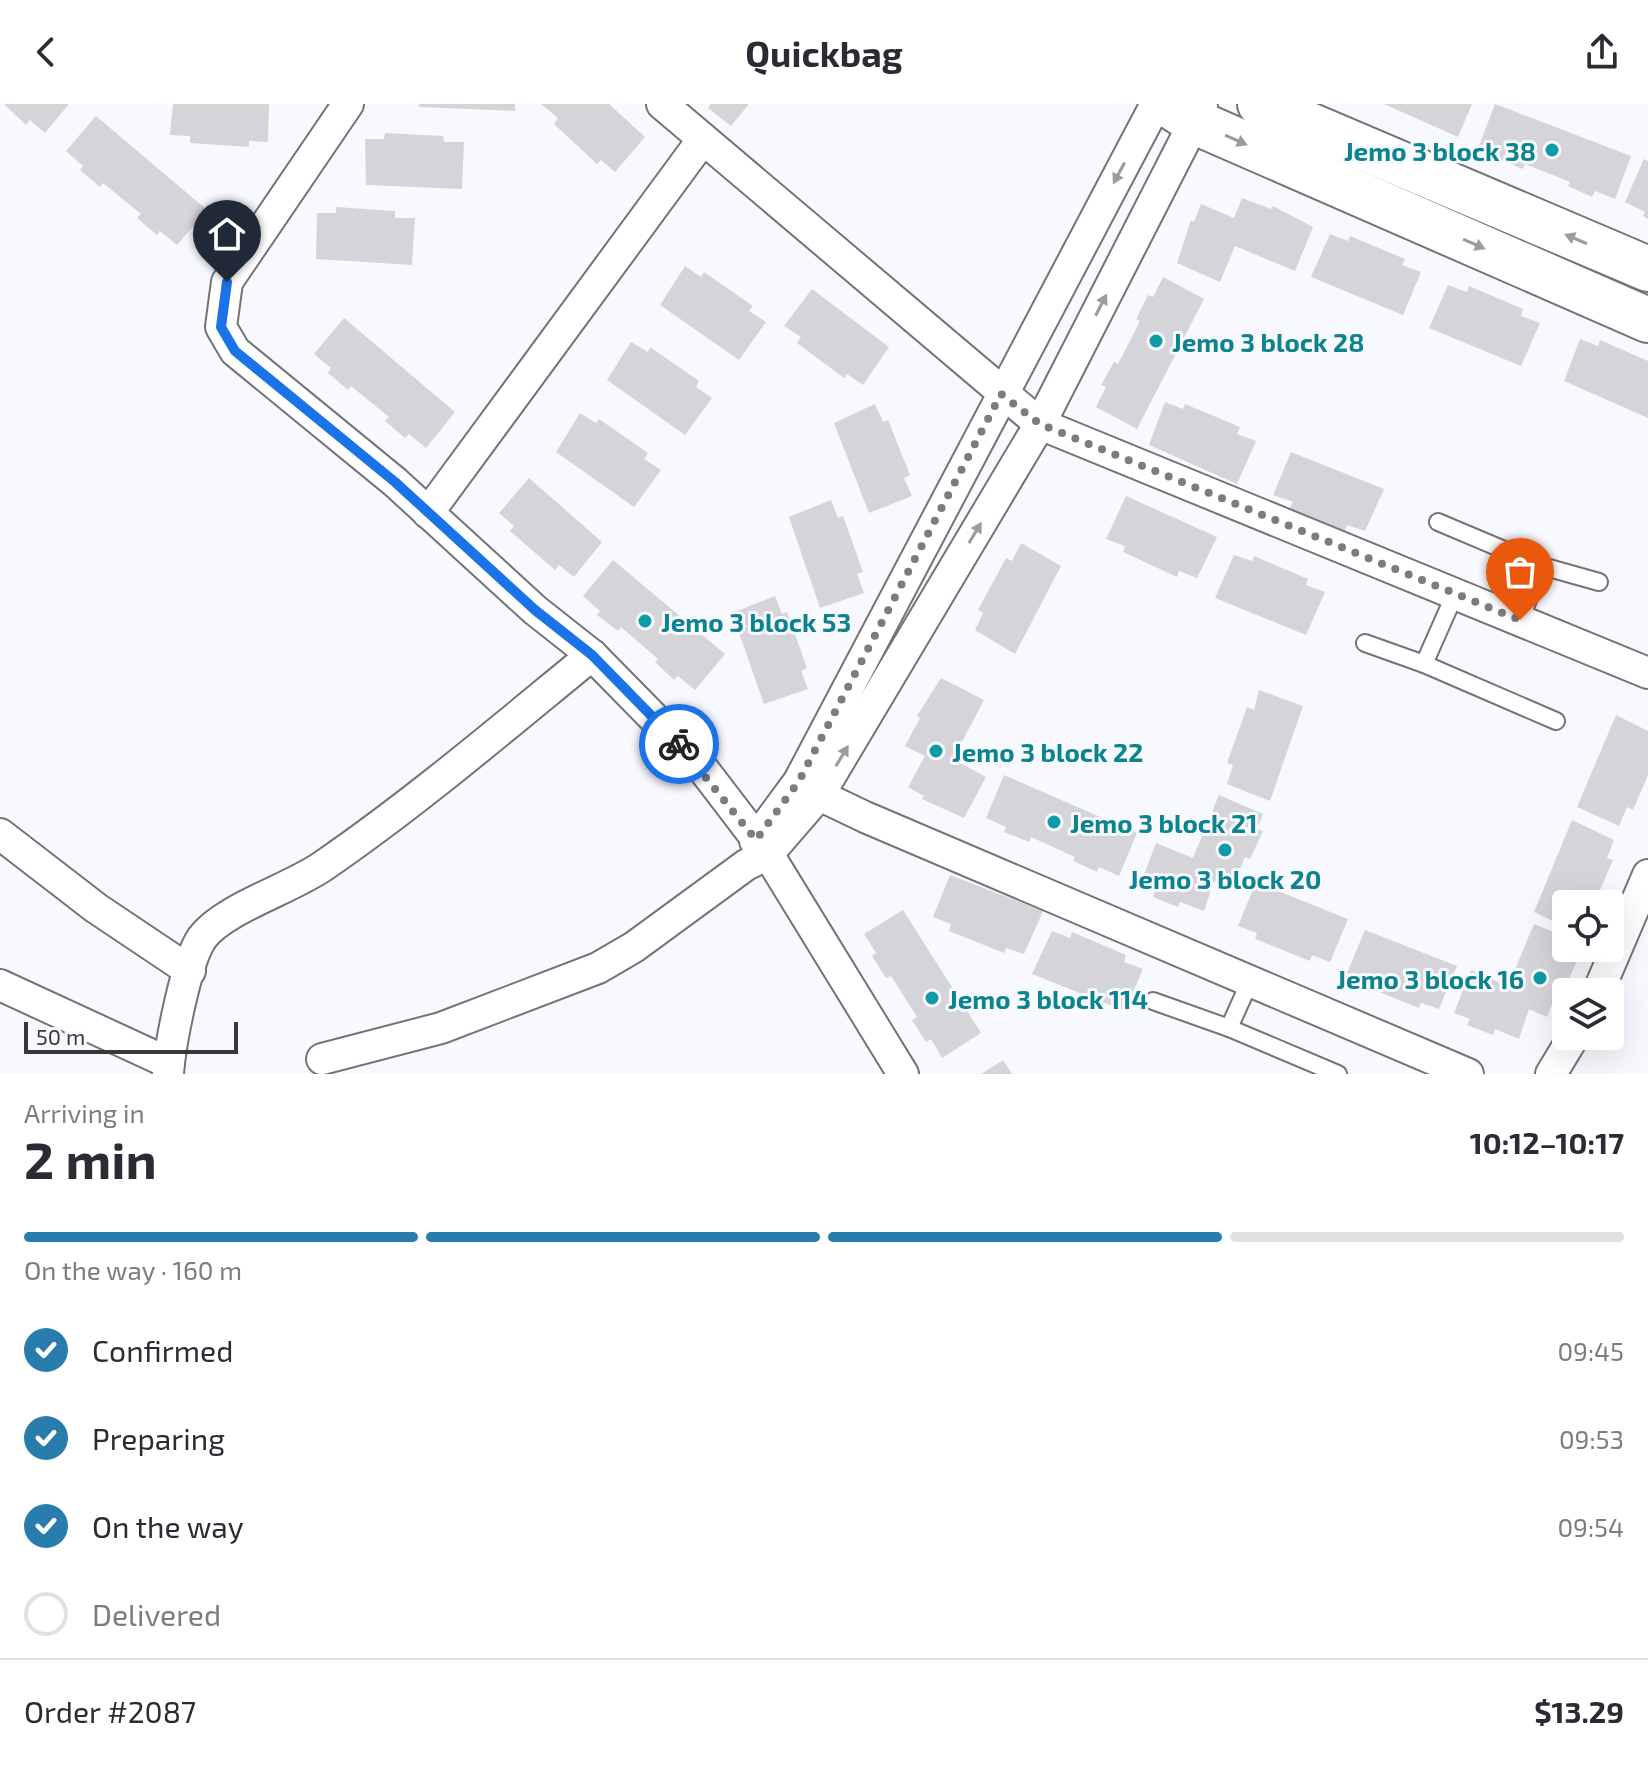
<!DOCTYPE html>
<html lang="en">
<head>
<meta charset="utf-8">
<style>
  :root { --surface:#fff; --page:#f7f7f7; --text:#2b2b33; --muted:#7c7c81; --line:#e1e1e2; --accent:#287dad }
  body { margin:0; font-family:"Exo 2",sans-serif; background:var(--page); color:var(--text); height:100vh; display:flex; flex-direction:column; font-size:30px; white-space:nowrap }
  * { box-sizing:border-box; margin:0 }
  p { font-size:26px; color:var(--muted) }
  .icon { flex:none; width:44px; height:44px; fill:none; stroke:currentColor; stroke-width:2; stroke-linecap:round; stroke-linejoin:round }
  .map { position:relative; height:970px; overflow:hidden }
  .panel { display:flex; flex-direction:column; background:var(--surface); flex:1 }
  .panel>* { flex:none }
  .fabs { position:absolute; left:1552px; top:786px; display:grid; gap:16px }
  .fabs a { display:grid; place-items:center; width:72px; height:72px; border-radius:8px; background:var(--surface); box-shadow:0 8px 32px #0002; font-size:40px }
  .scale { position:absolute; left:24px; bottom:20px; width:214px; box-sizing:border-box; padding-left:8px; border:4px solid #37383a; border-top:0; font-size:22px; line-height:28px; white-space:nowrap; color:#37383a; -webkit-text-stroke:6px #f8f9ff; paint-order:stroke }
  .pin { position:absolute; display:grid; place-items:center; width:68px; height:68px; color:#fff; margin:-82px -34px; border-radius:50% 50% 50% 0; rotate:-45deg; box-shadow:0 0 8px #0007 }
  .pin .icon { rotate:45deg }
  .courier { position:absolute; display:grid; place-items:center; width:80px; height:80px; margin:-40px; border:6px solid #1a73e8; border-radius:50%; background:#fff; color:#222; box-shadow:0 2px 10px #0007 }
  .head em { font-style:normal; font-weight:700 }
  .head div { display:flex; flex-direction:column-reverse }
  .head { display:flex; align-items:center; justify-content:space-between; height:136px; padding:0 24px }
  h1 { font-size:52px; font-weight:700; line-height:60px }
  .bar { display:grid; grid-template-columns:repeat(4,1fr); gap:12px 8px; align-content:center; height:96px; padding:0 24px }
  .bar i { height:10px; border-radius:6px; background:var(--line) }
  .bar .on { background:var(--accent) }
  .bar p { grid-column:span 4 }
  .line { display:flex; align-items:center; gap:20px; padding:0 24px; border-top:2px solid var(--line) }
  .line div { flex:1 }
  ol { padding:0 24px; list-style:none }
  li { display:flex; align-items:center; gap:24px; height:88px }
  li p { margin-inline-start:auto }
  li .icon { padding:8px; border-radius:50%; background:var(--accent); color:#fff; stroke-width:4 }
  li:last-child { color:var(--muted) }
  li i { width:44px; height:44px; border:4px solid var(--line); border-radius:50% }
  header { display:flex; justify-content:space-between; align-items:center; height:104px; padding:0 24px; background:var(--surface); font-size:36px; font-weight:700 }
  .map>svg:first-child { display:block }
</style>
</head>
<body>
<header><svg class="icon" aria-label="back" viewBox="0 0 24 24"><path d="M15 5l-7 7 7 7"/></svg>Quickbag<svg class="icon" aria-label="share" viewBox="0 0 24 24"><path d="M12 15V3M7 8l5-5 5 5M5 13v7h14v-7"/></svg></header>
<div class="map">
<svg width="1648" height="970" viewBox="0 0 1648 970">
  <rect width="100%" height="100%" fill="#f8f9ff"/>
  <g fill="#d5d4d9">
    <path d="M4,0H69L45,29L30,16L26,21Z"/>
    <path d="M173,0H269L268,38L249,37V43L190,39V32L170,31Z"/>
    <path d="M419,0H515V7L419,3Z"/>
    <path d="M541,0H609L645,33L615,68L601,56L597,60L554,20L558,14Z"/>
    <path d="M711,0H749L731,22L708,4Z"/>
    <path d="M1384,0H1472L1458,33Z"/>
    <path d="M1495,0L1631,52L1615,95L1595,87L1592,93L1568,82L1570,78L1525,60L1523,65L1498,55L1500,50L1479,42Z"/>
    <path d="M96,12L207,106L177,141L160,127L157,131L137,114L141,110L103,79L100,83L80,66L83,62L66,47Z"/>
    <path d="M385,29L443,32L444,38H464L462,85L366,81L365,35H384Z"/>
    <path d="M1644,55L1648,57V115L1643,112L1645,108L1625,98Z"/>
    <path d="M1242,94L1271,105L1273,102L1313,123L1295,167L1235,142L1220,178L1177,159L1191,116L1194,118L1201,100L1234,114Z"/>
    <path d="M336,103L395,107V114H415L412,161L316,155L317,109H336Z"/>
    <path d="M1330,130L1348,137L1350,132L1405,155L1402,161L1421,168L1403,211L1311,173Z"/>
    <path d="M685,162L701,173L704,168L753,202L749,207L766,218L739,256L660,201Z"/>
    <path d="M1163,173L1204,195L1137,325L1096,303L1106,283L1101,281L1114,258L1118,260L1140,217L1136,215L1148,191L1153,193Z"/>
    <path d="M1448,181L1467,188L1469,182L1523,205L1521,212L1540,219L1521,262L1429,224Z"/>
    <path d="M812,185L889,243L863,281L847,270L844,274L797,239L801,233L784,222Z"/>
    <path d="M344,214L455,308L426,344L409,330L405,334L385,317L389,313L351,282L348,286L328,269L331,264L314,250Z"/>
    <path d="M1580,235L1598,242L1600,236L1648,257V314L1564,277Z"/>
    <path d="M631,238L648,248L650,243L699,277L696,283L712,294L685,331L607,276Z"/>
    <path d="M1165,298L1183,305L1185,300L1240,323L1237,330L1256,337L1237,380L1149,341Z"/>
    <path d="M875,300L883,318L888,316L910,371L904,374L912,392L869,409L834,319Z"/>
    <path d="M580,309L596,319L599,315L648,349L644,355L661,366L634,403L556,348Z"/>
    <path d="M1291,348L1384,385L1365,427L1347,421L1345,427L1290,404L1293,398L1273,391Z"/>
    <path d="M529,374L602,438L574,473L559,461L555,466L510,427L514,422L499,409Z"/>
    <path d="M1126,392L1217,433L1197,474L1179,467L1177,473L1123,448L1125,442L1106,435Z"/>
    <path d="M831,396L838,414L843,412L863,468L857,470L864,489L820,504L789,413Z"/>
    <path d="M1021,439L1061,462L1015,550L975,526L983,509L978,506L1006,454L1012,457Z"/>
    <path d="M1234,451L1252,457L1254,452L1308,475L1306,481L1325,488L1306,531L1215,494Z"/>
    <path d="M613,456L725,550L695,586L678,572L674,576L655,558L658,555L621,523L618,527L597,511L600,507L583,492Z"/>
    <path d="M775,492L782,510L787,508L807,564L801,567L808,585L764,600L732,509Z"/>
    <path d="M941,574L984,596L953,655L986,673L964,714L922,695L924,692L908,683L925,652L905,642L920,614L917,612Z"/>
    <path d="M1259,586L1303,602L1270,697L1227,680L1233,661L1227,659L1247,603L1254,606Z"/>
    <path d="M1616,611L1648,627V671L1633,706L1627,703L1619,722L1577,703Z"/>
    <path d="M1004,671L1137,729L1119,772L1099,763L1097,768L1073,757L1075,753L1031,733L1029,738L1004,728L1006,723L986,714Z"/>
    <path d="M1219,691L1263,710L1257,725L1263,727L1250,755L1245,753L1232,785L1214,777L1204,807L1180,798L1178,803L1153,793L1155,787L1140,781L1156,739L1193,754Z"/>
    <path d="M1572,716L1614,736L1607,754L1613,756L1594,800H1566V823L1534,808Z"/>
    <path d="M950,771L1043,807L1024,850L1006,844L1004,849L949,827L951,820L933,813Z"/>
    <path d="M1256,778L1348,815L1330,858L1312,851L1310,857L1255,835L1257,829L1238,822Z"/>
    <path d="M903,806L981,929L942,954L931,935L926,938L912,916L917,913L891,872L886,874L872,852L876,849L864,830Z"/>
    <path d="M1534,820L1566,833V844H1576L1572,853L1578,855L1565,883L1560,881L1547,913L1529,905L1519,935L1495,925L1493,931L1467,921L1470,915L1454,909L1471,866L1508,882Z"/>
    <path d="M1365,826L1457,862L1439,905L1421,899L1419,904L1364,882L1366,876L1347,869Z"/>
    <path d="M1052,827L1070,834L1072,828L1126,851L1124,858L1143,865L1125,907L1032,870Z"/>
    <path d="M1003,956L1012,970H981Z"/>
  </g>
  <g fill="none" stroke-linecap="round" stroke-linejoin="round">
    <g stroke="#737378" stroke-width="20">
      <g id="lane">
        <path d="M1438,418L1542,462L1520,516"/>
        <path d="M1542,462L1599,478"/>
        <path d="M1365,539L1424,560L1556,617"/>
        <path d="M1424,560L1455,490"/>
        <path d="M1153,897L1229,924L1250,877"/>
        <path d="M1229,924L1338,970"/>
      </g>
    </g>
    <g stroke="#737378" stroke-width="34">
      <g id="street">
        <path d="M348,0L227,178L221,223L235,247L395,378L535,506L592,551L700,661L768,750L903,970"/>
        <path d="M662,0L1040,320L1648,569"/>
        <path d="M428,409L703,35"/>
        <path d="M803,680L819,691L865,713L1468,970"/>
        <path d="M0,730L96,804L190,867"/>
        <path d="M755,737L799,677L1156,0"/>
        <path d="M0,881L169,959"/>
        <path d="M1598,888L1648,771"/>
        <path d="M322,955L441,924L598,864L634,843L746,761L768,750L819,691L1040,320L1202,3"/>
        <path d="M168,970C170,941 186,857 202,834C223,805 292,784 323,762C416,698 504,623 592,551"/>
        <path d="M1551,970L1574,932"/>
      </g>
    </g>
    <g stroke="#737378" stroke-width="48">
      <g id="secondary">
        <path d="M1167,0L1195,18L1648,216"/>
        <path d="M1260,0L1648,165"/>
      </g>
    </g>
    <use href="#lane" stroke="#fff" stroke-width="16"/>
    <use href="#street" stroke="#fff" stroke-width="30"/>
    <use href="#secondary" stroke="#fff" stroke-width="44"/>
  </g>
  <defs><path id="oneway-solid" d="M-6-.8H1V-3.2L6.5 0L1 3.2V.8H-6Z" transform="scale(2)"/></defs>
  <g fill="#9b9c9c">
    <use href="#oneway-solid" transform="translate(1236 36) rotate(24)"/>
    <use href="#oneway-solid" transform="translate(1119 69) rotate(118)"/>
    <use href="#oneway-solid" transform="translate(1576 135) rotate(-157)"/>
    <use href="#oneway-solid" transform="translate(1474 140) rotate(24)"/>
    <use href="#oneway-solid" transform="translate(1101 201) rotate(-63)"/>
    <use href="#oneway-solid" transform="translate(975 429) rotate(-59)"/>
    <use href="#oneway-solid" transform="translate(842 652) rotate(-59)"/>
  </g>
  <g fill="none" stroke-linecap="round" stroke-linejoin="round">
    <path stroke="#7b7c7f" stroke-width="8" stroke-dasharray="0 14.4" d="M679,640L756,736L799,677L1001,290L1040,320L1520,516"/>
    <path stroke="#1a73e8" stroke-width="10" d="M227,178L221,223L235,247L395,378L535,506L592,551L679,640"/>
  </g>
  <g fill="#0f9aa8" stroke="#f8f9ff" stroke-width="3">
    <circle cx="1552" cy="46" r="8"/>
    <circle cx="1156" cy="237" r="8"/>
    <circle cx="645" cy="517" r="8"/>
    <circle cx="936" cy="647" r="8"/>
    <circle cx="1054" cy="718" r="8"/>
    <circle cx="1225" cy="746" r="8"/>
    <circle cx="1540" cy="874" r="8"/>
    <circle cx="932" cy="894" r="8"/>
  </g>
  <g text-anchor="middle" dominant-baseline="central" stroke-width="6" stroke-linejoin="round" paint-order="stroke">
    <g font-size="26" font-weight="bold" fill="#0d838f" stroke="#f8f9ff" text-anchor="start">
      <text x="1536" y="46" text-anchor="end">Jemo 3 block 38</text>
      <text x="1172" y="237">Jemo 3 block 28</text>
      <text x="661" y="517">Jemo 3 block 53</text>
      <text x="952" y="647">Jemo 3 block 22</text>
      <text x="1070" y="718">Jemo 3 block 21</text>
      <text x="1225" y="774" text-anchor="middle">Jemo 3 block 20</text>
      <text x="1524" y="874" text-anchor="end">Jemo 3 block 16</text>
      <text x="948" y="894">Jemo 3 block 114</text>
    </g>
  </g>
</svg>
<div class="fabs">
<a><svg class="icon" aria-label="locate" viewBox="0 0 24 24"><circle cx="12" cy="12" r="6"/><path d="M12 2v4M12 18v4M2 12h4M18 12h4"/></svg></a>
<a><svg class="icon" aria-label="layers" viewBox="0 0 24 24"><path d="M12 4l9 5-9 5-9-5zM3 14l9 5 9-5"/></svg></a>
</div>
<div class="scale">50 m</div>
<div class="pin" style="left:1520px;top:516px;background:#ea580c"><svg class="icon" aria-label="bag" viewBox="0 0 24 24"><path d="M5 8h14l-1 12H6zM9 8a3 3 0 0 1 6 0"/></svg></div>
<div class="pin" style="left:227px;top:178px;background:#1f2937"><svg class="icon" aria-label="home" viewBox="0 0 24 24"><path d="M3 11l9-7 9 7M6 9v11h12V9"/></svg></div>
<div class="courier" style="left:679px;top:640px"><svg class="icon" aria-label="bike" viewBox="0 0 24 24"><circle cx="6" cy="16" r="4"/><circle cx="18" cy="16" r="4"/><path d="M6 16l4-8h5l3 8M10 8l3 8H6M13 5h3"/></svg></div>
</div>
<section class="panel">
<div class="head"><div><h1>2 min</h1><p>Arriving in</p></div><em>10:12–10:17</em></div>
<div class="bar"><i class="on"></i><i class="on"></i><i class="on"></i><i></i><p>On the way · 160 m</p></div>
<ol>
<li><svg class="icon" aria-label="check" viewBox="0 0 24 24"><path d="M5 12l5 5 9-10"/></svg>Confirmed<p>09:45</p></li>
<li><svg class="icon" aria-label="check" viewBox="0 0 24 24"><path d="M5 12l5 5 9-10"/></svg>Preparing<p>09:53</p></li>
<li><svg class="icon" aria-label="check" viewBox="0 0 24 24"><path d="M5 12l5 5 9-10"/></svg>On the way<p>09:54</p></li>
<li><i></i>Delivered</li>
</ol>
<div class="line" style="height:104px"><div>Order #2087</div><b>$13.29</b></div>
</section>
</body>
</html>
